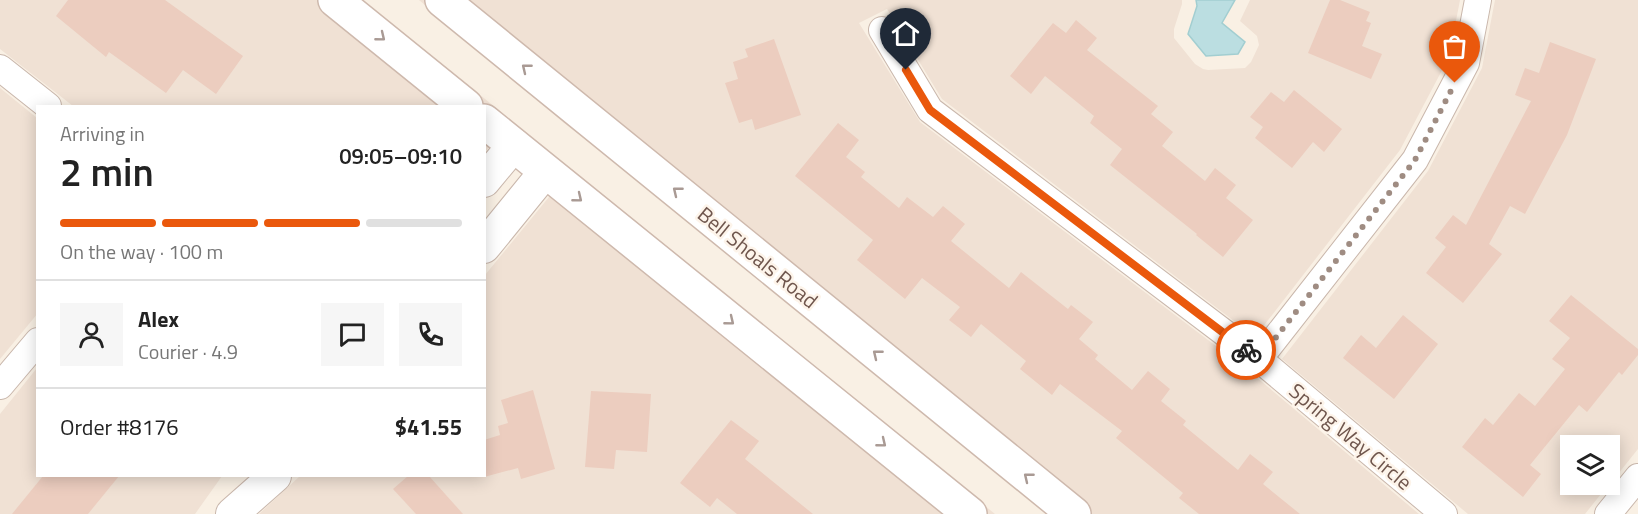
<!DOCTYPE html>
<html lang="en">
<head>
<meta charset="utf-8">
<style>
  :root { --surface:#fff; --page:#f6f6f6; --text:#222; --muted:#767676; --line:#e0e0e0; --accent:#ea580c }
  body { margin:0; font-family:"Titillium Web",sans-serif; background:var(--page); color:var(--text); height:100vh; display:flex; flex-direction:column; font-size:22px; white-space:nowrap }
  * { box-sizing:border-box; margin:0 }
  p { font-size:20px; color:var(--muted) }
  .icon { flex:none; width:33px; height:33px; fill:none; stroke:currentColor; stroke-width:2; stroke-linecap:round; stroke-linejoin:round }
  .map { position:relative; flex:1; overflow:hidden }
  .panel { position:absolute; left:36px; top:105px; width:450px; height:372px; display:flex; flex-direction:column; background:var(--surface); border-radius:0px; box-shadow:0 3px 15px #0003 }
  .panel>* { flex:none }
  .fabs { position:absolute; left:1560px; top:435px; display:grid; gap:12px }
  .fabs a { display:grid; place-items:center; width:60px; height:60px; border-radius:0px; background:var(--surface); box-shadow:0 3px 15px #0003; font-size:30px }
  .pin { position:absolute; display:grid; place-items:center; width:51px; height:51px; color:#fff; margin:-62px -26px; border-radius:50% 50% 50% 0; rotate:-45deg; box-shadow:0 0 6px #0007 }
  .pin .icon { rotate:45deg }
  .courier { position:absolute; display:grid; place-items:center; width:60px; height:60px; margin:-30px; border:4px solid #ea580c; border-radius:50%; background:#fff; color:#222; box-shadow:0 2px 8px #0007 }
  .summary em { font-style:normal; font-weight:600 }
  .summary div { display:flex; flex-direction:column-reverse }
  .summary { display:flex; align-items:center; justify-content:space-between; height:102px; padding:0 24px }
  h1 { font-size:39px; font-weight:600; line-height:45px }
  .bar { display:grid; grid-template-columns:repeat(4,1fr); gap:9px 6px; align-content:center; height:72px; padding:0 24px }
  .bar i { height:8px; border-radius:4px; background:var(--line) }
  .bar .current { background:var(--accent) }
  .bar p { grid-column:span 4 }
  .line { display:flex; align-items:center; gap:15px; padding:0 24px; border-top:2px solid var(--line) }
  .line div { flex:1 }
  .round { display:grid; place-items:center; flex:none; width:63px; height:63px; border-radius:0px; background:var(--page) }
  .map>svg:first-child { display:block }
</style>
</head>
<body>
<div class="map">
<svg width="1638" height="514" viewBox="0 0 1638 514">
  <rect width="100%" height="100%" fill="#f9f0e4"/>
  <g fill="#f0e1d4">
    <path d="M0,0H363L511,120L485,152L484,106H73L0,49Z"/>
    <path d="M419,0H1182V4L1174,29V38L1195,64L1203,69L1208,70L1245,68L1251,62L1259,45L1257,36L1240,21L1250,0H1460L1449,57L1400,150L1255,337L942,99L887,9L859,23L920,122L1249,371L1419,514H1076L564,123Z"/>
    <path d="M1495,0H1638V449L1610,484V446H1570V484H1609L1585,514H1468L1282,359L1428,171L1482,68Z"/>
    <path d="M0,88L37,118L38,313L0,359Z"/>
    <path d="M572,169L995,514H259L300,476H484L485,275Z"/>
    <path d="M37,368L38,476H222L195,514H0V414Z"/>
  </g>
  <path fill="#bbdee1" stroke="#a2ced1" stroke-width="1.5" d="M1196,0H1235L1222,23L1245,42L1238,54L1206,56L1188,34L1197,6Z"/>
  <g fill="#eccdbf">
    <path d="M68,0H165L243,56L216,94L183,70L166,93L109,52L106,57L56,16Z"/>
    <path d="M1330,0H1340L1370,12L1366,21L1371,23L1362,46L1382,54L1371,79L1308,53Z"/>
    <path d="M1076,20L1097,38L1087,50L1158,106L1151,114L1173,132L1162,146L1205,181L1215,168L1236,185L1226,198L1253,220L1223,257L1196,235L1197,234L1110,165L1122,149L1090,123L1094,116L1045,76L1031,94L1010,76L1053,23L1066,33Z"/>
    <path d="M774,39L801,115L755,130L752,119L739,123L725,83L738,79L733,62L748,57L745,49Z"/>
    <path d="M1550,42L1596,59L1567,135L1525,214L1510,206L1489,244L1502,254L1463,303L1426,273L1446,247L1435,238L1453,215L1466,225L1531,101L1515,95L1525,68L1539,73Z"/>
    <path d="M1294,90L1342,129L1324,152L1313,142L1292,168L1255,138L1263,127L1250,117L1271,92L1284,102Z"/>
    <path d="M838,123L859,140L846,157L865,172L861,177L899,208L907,197L933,217L943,206L965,224L951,241L1009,288L1021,272L1068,309L1071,305L1093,322L1079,339L1098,355L1095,359L1132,390L1148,371L1170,389L1161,401L1186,421L1183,425L1238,470L1250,454L1273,472L1263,484L1300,514H1199L1179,498L1183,493L1116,438L1122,431L1060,384L1052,395L1020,369L1026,361L981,324L971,337L949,320L960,307L922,278L905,299L857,260L873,240L795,176Z"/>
    <path d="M1571,295L1638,349V355L1622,375L1619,372L1587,412L1579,405L1530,465L1541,474L1523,497L1462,447L1485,418L1493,425L1519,393L1535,406L1565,369L1552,359L1570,338L1549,321Z"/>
    <path d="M1403,315L1438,344L1394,399L1343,358L1361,335L1376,348Z"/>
    <path d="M533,390L555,469L521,479L518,468L484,477V440L500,435L498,426L508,423L501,400Z"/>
    <path d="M591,391L651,394L647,452L616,450L614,469L585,467Z"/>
    <path d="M731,420L759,441L745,459L813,514H737L717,498L710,507L680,483Z"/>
    <path d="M43,476H119L88,514H12Z"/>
    <path d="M408,476H429L463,514H416L393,489Z"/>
  </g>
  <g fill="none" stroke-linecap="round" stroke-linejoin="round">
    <g stroke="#c9b7ac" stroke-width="28">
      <g id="minor">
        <path d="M882,30L930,110L1259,359L1444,514"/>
        <path d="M0,68L48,106"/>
        <path d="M1259,359L1415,160L1466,63L1478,0"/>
        <path d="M0,386L38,341"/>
        <path d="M1608,514L1638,477"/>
      </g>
    </g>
    <g stroke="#c9b7ac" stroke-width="34">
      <g id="tertiary">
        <path d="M484,181L514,145"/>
        <path d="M484,247L545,172"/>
        <path d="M232,514L275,476"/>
      </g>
    </g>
    <g stroke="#ceb9ad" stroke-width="36">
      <g id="secondary">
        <path d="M335,0L466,106"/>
        <path d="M442,0L1074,514"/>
        <path d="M484,121L970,514"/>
      </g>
    </g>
    <use href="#minor" stroke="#fff" stroke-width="26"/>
    <use href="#tertiary" stroke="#fff" stroke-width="32"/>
    <use href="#secondary" stroke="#fff" stroke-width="33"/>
  </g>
  <defs><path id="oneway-chevron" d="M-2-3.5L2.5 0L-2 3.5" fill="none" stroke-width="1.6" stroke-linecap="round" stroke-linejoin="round" transform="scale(1.5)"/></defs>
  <g stroke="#a99a94">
    <use href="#oneway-chevron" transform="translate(381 37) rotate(39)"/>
    <use href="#oneway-chevron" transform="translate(526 68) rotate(-141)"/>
    <use href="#oneway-chevron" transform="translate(677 191) rotate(-141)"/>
    <use href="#oneway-chevron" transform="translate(578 198) rotate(39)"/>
    <use href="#oneway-chevron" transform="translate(730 321) rotate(39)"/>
    <use href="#oneway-chevron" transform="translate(877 354) rotate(-141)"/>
    <use href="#oneway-chevron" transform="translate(882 443) rotate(39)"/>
    <use href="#oneway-chevron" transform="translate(1028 477) rotate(-141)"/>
  </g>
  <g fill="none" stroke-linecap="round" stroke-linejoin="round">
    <path stroke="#9f8c82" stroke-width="6" stroke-dasharray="0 10.8" d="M1246,350L1259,359L1415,160L1455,83"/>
    <path stroke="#ea580c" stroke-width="8" d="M906,70L930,110L1246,350"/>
  </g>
  <g text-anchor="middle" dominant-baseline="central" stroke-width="5" stroke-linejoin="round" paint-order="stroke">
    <g font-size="21" fill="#6f564d" stroke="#fdf4ea">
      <text transform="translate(758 257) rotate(39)">Bell Shoals Road</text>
      <text transform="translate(1351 436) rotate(40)">Spring Way Circle</text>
    </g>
  </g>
</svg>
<div class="fabs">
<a><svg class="icon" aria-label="layers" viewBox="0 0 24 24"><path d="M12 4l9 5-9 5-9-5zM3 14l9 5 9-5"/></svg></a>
</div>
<div class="pin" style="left:1455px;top:83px;background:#ea580c"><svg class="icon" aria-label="bag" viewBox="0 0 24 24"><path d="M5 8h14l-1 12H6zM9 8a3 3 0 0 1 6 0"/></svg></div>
<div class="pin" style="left:906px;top:70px;background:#1f2937"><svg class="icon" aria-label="home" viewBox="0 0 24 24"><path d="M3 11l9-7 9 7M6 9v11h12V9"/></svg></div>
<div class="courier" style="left:1246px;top:350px"><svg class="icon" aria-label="bike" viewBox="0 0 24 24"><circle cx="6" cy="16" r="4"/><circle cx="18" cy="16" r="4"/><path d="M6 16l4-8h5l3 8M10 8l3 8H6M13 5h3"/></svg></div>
<section class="panel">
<div class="summary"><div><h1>2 min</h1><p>Arriving in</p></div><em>09:05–09:10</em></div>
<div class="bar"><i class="current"></i><i class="current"></i><i class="current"></i><i></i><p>On the way · 100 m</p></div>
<div class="line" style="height:108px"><a class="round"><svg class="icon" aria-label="person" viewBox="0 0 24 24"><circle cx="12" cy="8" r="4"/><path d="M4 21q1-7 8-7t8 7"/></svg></a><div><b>Alex</b><p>Courier · 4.9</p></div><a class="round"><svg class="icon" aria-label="chat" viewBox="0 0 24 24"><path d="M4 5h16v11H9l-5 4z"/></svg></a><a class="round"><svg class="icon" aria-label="phone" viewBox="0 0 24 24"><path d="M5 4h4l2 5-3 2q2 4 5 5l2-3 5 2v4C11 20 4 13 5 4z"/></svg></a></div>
<div class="line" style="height:78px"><div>Order #8176</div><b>$41.55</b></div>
</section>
</div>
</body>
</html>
